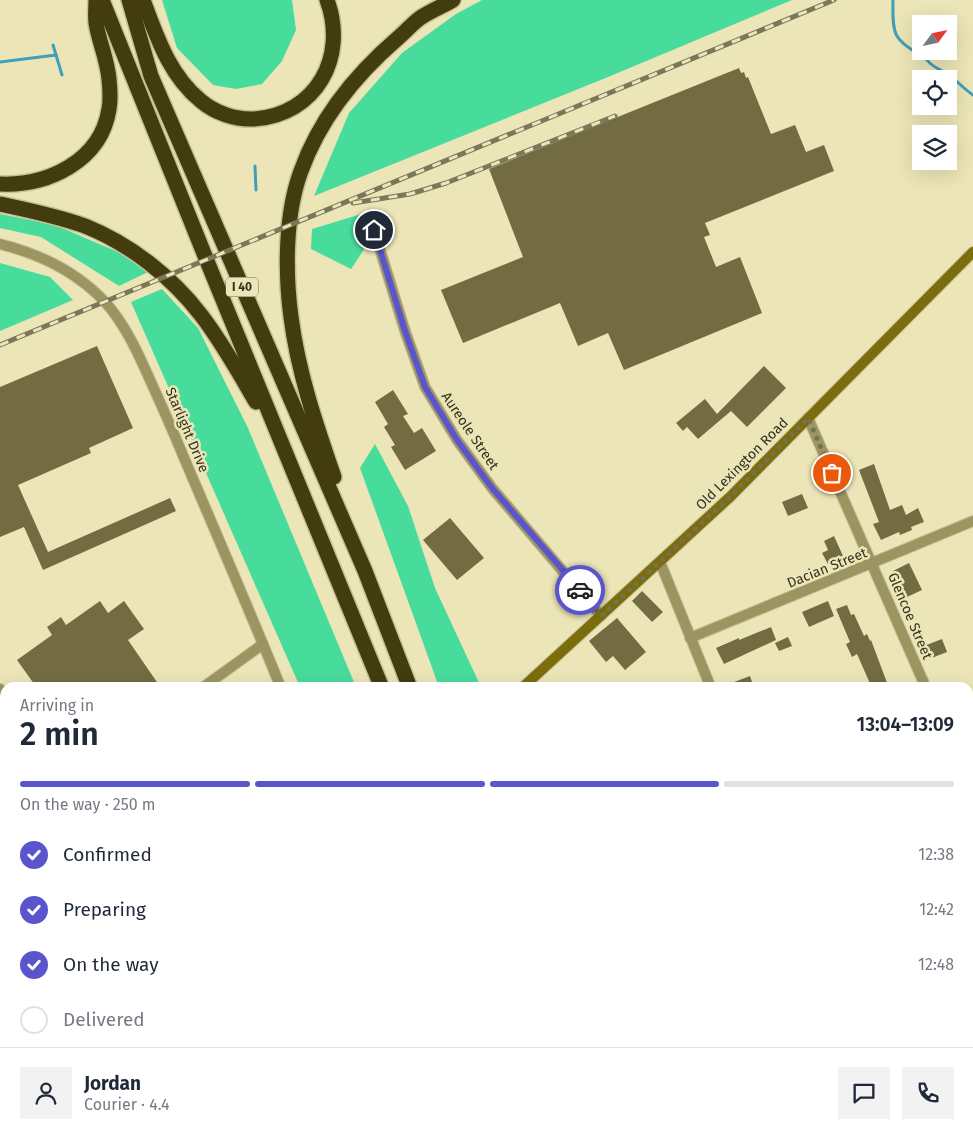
<!DOCTYPE html>
<html lang="en">
<head>
<meta charset="utf-8">
<style>
  :root { --surface:#fff; --page:#f2f2f3; --text:#1f2937; --muted:#747a83; --line:#e0e1e3; --accent:#5b55cd }
  body { margin:0; font-family:"Fira Sans",sans-serif; background:var(--page); color:var(--text); height:100vh; display:flex; flex-direction:column; font-size:19px; white-space:nowrap }
  * { box-sizing:border-box; margin:0 }
  p { font-size:16px; color:var(--muted) }
  .icon { flex:none; width:28px; height:28px; fill:none; stroke:currentColor; stroke-width:2; stroke-linecap:round; stroke-linejoin:round }
  .map { position:relative; flex:1; overflow:hidden }
  .drawer { position:absolute; left:0px; top:682px; width:974px; height:466px; display:flex; flex-direction:column; background:var(--surface); border-radius:15px 15px 0 0; box-shadow:0 5px 20px #0002 }
  .drawer>* { flex:none }
  .needle { width:32px; rotate:57deg }
  .controls { position:absolute; left:912px; top:15px; display:grid; gap:10px }
  .controls a { display:grid; place-items:center; width:45px; height:45px; border-radius:0px; background:var(--surface); box-shadow:0 5px 20px #0002; font-size:25px }
  .pin { position:absolute; display:grid; place-items:center; width:42px; height:42px; color:#fff; margin:-21px; border:2px solid #fff; border-radius:50%; box-shadow:0 1px 5px #0007 }
  .courier { position:absolute; display:grid; place-items:center; width:50px; height:50px; margin:-25px; border:4px solid #5b55cd; border-radius:50%; background:#fff; color:#222; box-shadow:0 1px 6px #0007 }
  .head em { font-style:normal; font-weight:600 }
  .head div { display:flex; flex-direction:column-reverse }
  .head { display:flex; align-items:center; justify-content:space-between; height:85px; padding:0 20px }
  h1 { font-size:32px; font-weight:600; line-height:38px }
  .bar { display:grid; grid-template-columns:repeat(4,1fr); gap:8px 5px; align-content:center; height:60px; padding:0 20px }
  .bar i { height:6px; border-radius:4px; background:var(--line) }
  .bar .selected { background:var(--accent) }
  .bar p { grid-column:span 4 }
  .line { display:flex; align-items:center; gap:12px; padding:0 20px; border-top:1px solid var(--line) }
  .line div { flex:1 }
  .round { display:grid; place-items:center; flex:none; width:52px; height:52px; border-radius:0px; background:var(--page) }
  ol { padding:0 20px; list-style:none }
  li { display:flex; align-items:center; gap:15px; height:55px }
  li p { margin-inline-start:auto }
  li .icon { padding:5px; border-radius:50%; background:var(--accent); color:#fff; stroke-width:4 }
  li:last-child { color:var(--muted) }
  li i { width:28px; height:28px; border:2px solid var(--line); border-radius:50% }
  .map>svg:first-child { display:block }
</style>
</head>
<body>
<div class="map">
<svg width="973" height="1148" viewBox="0 0 973 1148">
  <rect width="100%" height="100%" fill="#ece5b7"/>
  <g fill="#47dc9c">
    <path d="M162,0H292L296,30L282,61L262,84L236,89L213,85L177,48Z"/>
    <path d="M482,0H792L608,77L314,196L349,113L402,53L456,14Z"/>
    <path d="M371,211L363,251L351,269L311,249L312,229Z"/>
    <path d="M0,214L55,225L118,252L148,272L119,286L41,237L0,228Z"/>
    <path d="M0,263L50,277L73,300L0,331Z"/>
    <path d="M162,289L198,328L248,428L356,687H300L131,302Z"/>
    <path d="M375,444L408,506L435,588L481,687H439L360,468Z"/>
  </g>
  <g fill="none" stroke-linecap="round" stroke-linejoin="round">
    <g stroke="#429eb9" stroke-width="3">
      <path d="M893,0C892,41 895,38 927,60C932,67 941,70 948,74C956,80 964,89 973,95"/>
      <path d="M53,45L62,75"/>
      <path d="M0,62L56,55"/>
      <path d="M255,166L256,190"/>
    </g>
  </g>
  <g fill="#736c42">
    <path d="M739,68L741,73L744,72L746,78L748,77L771,134L795,125L806,152L824,145L834,171L705,223L710,235L704,237L716,267L740,257L762,313L624,370L608,333L578,346L560,303L463,343L441,290L523,257L489,169Z"/>
    <path d="M97,346L133,428L89,448L91,453L18,485L48,552L170,498L176,511L43,570L24,527L0,537V387Z"/>
    <path d="M764,366L786,388L747,427L731,411L698,439L687,427L683,431L676,423L705,399L717,414Z"/>
    <path d="M393,390L408,414L403,416L414,433L422,428L436,451L405,470L391,447L395,445L384,427L388,424L375,402Z"/>
    <path d="M874,464L890,510L902,505L906,515L918,508L924,522L911,527L912,530L900,535L899,532L881,540L873,524L879,522L859,470Z"/>
    <path d="M802,494L808,508L788,516L782,502Z"/>
    <path d="M450,518L484,558L457,580L423,540Z"/>
    <path d="M834,536L843,556L828,564L822,553L828,550L824,541Z"/>
    <path d="M909,563L922,590L907,597L893,571Z"/>
    <path d="M642,591L663,612L652,622L632,601Z"/>
    <path d="M100,601L108,613L124,601L144,629L128,640L161,688H37L17,660L52,635L47,627L61,617L66,625Z"/>
    <path d="M828,601L834,616L809,627L802,612Z"/>
    <path d="M847,605L851,615L854,614L864,636L867,634L870,641L871,640L889,688H872L857,654L852,657L846,644L850,642L836,609Z"/>
    <path d="M617,618L646,652L625,670L613,656L606,662L589,641Z"/>
    <path d="M771,627L776,640L724,664L716,648L739,638V640Z"/>
    <path d="M788,637L792,646L779,651L775,643Z"/>
    <path d="M942,639L947,652L929,659L924,646Z"/>
    <path d="M750,676L754,688H721V687Z"/>
  </g>
  <g fill="none" stroke-linecap="round" stroke-linejoin="round">
    <g stroke="#c7c199" stroke-width="12">
      <g id="minor">
        <path d="M374,230L405,331L425,387L457,440L492,488L601,616"/>
        <path d="M0,244C40,254 76,271 105,302C125,324 138,353 150,380C161,404 172,429 182,453C215,531 249,609 281,688"/>
        <path d="M808,418L926,688"/>
        <path d="M660,562L711,688"/>
        <path d="M690,638L973,521"/>
        <path d="M202,688L263,644"/>
        <path d="M0,689L5,696"/>
        <path d="M969,787L973,797"/>
        <path d="M0,833L5,830"/>
        <path d="M969,945L973,943"/>
        <path d="M179,1144L183,1148"/>
        <path d="M480,1144L481,1148"/>
        <path d="M690,1144L692,1148"/>
      </g>
    </g>
    <g stroke="#c7c199" stroke-width="12">
      <g id="secondary">
        <path d="M522,688L730,497L973,252"/>
        <path d="M0,1089L5,1086"/>
      </g>
    </g>
    <g stroke="#c7c199" stroke-width="18">
      <g id="motorway">
        <path d="M102,0L207,261L382,688"/>
        <path d="M129,0L151,76L365,571L410,688"/>
        <path d="M143,0C157,37 169,75 201,101C215,113 236,120 254,119C316,115 348,57 327,0"/>
        <path d="M0,184C48,186 101,161 109,109C111,99 110,89 109,79C107,58 99,42 96,23C95,16 96,7 96,0"/>
        <path d="M0,204C28,210 57,216 85,226C130,244 172,277 201,315C222,342 239,373 256,402"/>
        <path d="M334,477C316,425 298,372 291,317C285,272 285,214 301,171C320,118 355,75 398,38C405,32 412,24 420,18C430,11 443,6 453,0"/>
        <path d="M555,1144L556,1148"/>
        <path d="M577,1144L579,1148"/>
      </g>
    </g>
    <use href="#minor" stroke="#9d9561" stroke-width="10"/>
    <use href="#secondary" stroke="#7b6d0c" stroke-width="10"/>
    <use href="#motorway" stroke="#423c0e" stroke-width="15"/>
    <g stroke="#7b775a" stroke-width="5">
      <g id="rail">
        <path d="M353,203L410,194L446,183L615,116"/>
        <path d="M0,345L834,0"/>
      </g>
    </g>
    <use href="#rail" stroke="#ece5b7" stroke-width="3" stroke-dasharray="9" stroke-linecap="butt"/>
  </g>
  <g fill="none" stroke-linecap="round" stroke-linejoin="round">
    <path stroke="#757155" stroke-width="5" stroke-dasharray="0 9" d="M580,590L601,616L730,497L808,418L832,473"/>
    <path stroke="#5b55cd" stroke-width="6" d="M374,230L405,331L425,387L457,440L492,488L580,590"/>
  </g>
  <g text-anchor="middle" dominant-baseline="central" stroke-width="5" stroke-linejoin="round" paint-order="stroke">
    <rect fill="#ece5b7" stroke="#6c684d" stroke-width="1" x="226" y="277.5" width="32" height="19" rx="4"/>
    <g font-size="12" font-weight="bold" fill="#353220">
      <text x="242" y="287">I 40</text>
    </g>
    <g font-size="14" fill="#353220" stroke="#ece5b7">
      <text transform="translate(187 430) rotate(67)">Starlight Drive</text>
      <text transform="translate(470 431) rotate(56)">Aureole Street</text>
      <text transform="translate(742 464) rotate(-45)">Old Lexington Road</text>
      <text transform="translate(827 568) rotate(-22)">Dacian Street</text>
      <text transform="translate(910 616) rotate(67)">Glencoe Street</text>
    </g>
  </g>
</svg>
<div class="controls">
<a><svg class="needle" viewBox="-14 -14 28 28"><path d="M0-13l5 13h-10z" fill="#e53935"/><path d="M0 13l5-13h-10z" fill="#747a83"/></svg></a>
<a><svg class="icon" aria-label="locate" viewBox="0 0 24 24"><circle cx="12" cy="12" r="6"/><path d="M12 2v4M12 18v4M2 12h4M18 12h4"/></svg></a>
<a><svg class="icon" aria-label="layers" viewBox="0 0 24 24"><path d="M12 4l9 5-9 5-9-5zM3 14l9 5 9-5"/></svg></a>
</div>
<div class="pin" style="left:832px;top:473px;background:#ea580c"><svg class="icon" aria-label="bag" viewBox="0 0 24 24"><path d="M5 8h14l-1 12H6zM9 8a3 3 0 0 1 6 0"/></svg></div>
<div class="pin" style="left:374px;top:230px;background:#1f2937"><svg class="icon" aria-label="home" viewBox="0 0 24 24"><path d="M3 11l9-7 9 7M6 9v11h12V9"/></svg></div>
<div class="courier" style="left:580px;top:590px"><svg class="icon" aria-label="car" viewBox="0 0 24 24"><path d="M5 17H2v-5l4-1 3-4h7l3 4 3 1v5h-3M9 17h6M6 11h13"/><circle cx="7" cy="17" r="2"/><circle cx="17" cy="17" r="2"/></svg></div>
<section class="drawer">
<div class="head"><div><h1>2 min</h1><p>Arriving in</p></div><em>13:04–13:09</em></div>
<div class="bar"><i class="selected"></i><i class="selected"></i><i class="selected"></i><i></i><p>On the way · 250 m</p></div>
<ol>
<li><svg class="icon" aria-label="check" viewBox="0 0 24 24"><path d="M5 12l5 5 9-10"/></svg>Confirmed<p>12:38</p></li>
<li><svg class="icon" aria-label="check" viewBox="0 0 24 24"><path d="M5 12l5 5 9-10"/></svg>Preparing<p>12:42</p></li>
<li><svg class="icon" aria-label="check" viewBox="0 0 24 24"><path d="M5 12l5 5 9-10"/></svg>On the way<p>12:48</p></li>
<li><i></i>Delivered</li>
</ol>
<div class="line" style="height:90px"><a class="round"><svg class="icon" aria-label="person" viewBox="0 0 24 24"><circle cx="12" cy="8" r="4"/><path d="M4 21q1-7 8-7t8 7"/></svg></a><div><b>Jordan</b><p>Courier · 4.4</p></div><a class="round"><svg class="icon" aria-label="chat" viewBox="0 0 24 24"><path d="M4 5h16v11H9l-5 4z"/></svg></a><a class="round"><svg class="icon" aria-label="phone" viewBox="0 0 24 24"><path d="M5 4h4l2 5-3 2q2 4 5 5l2-3 5 2v4C11 20 4 13 5 4z"/></svg></a></div>
</section>
</div>
</body>
</html>
